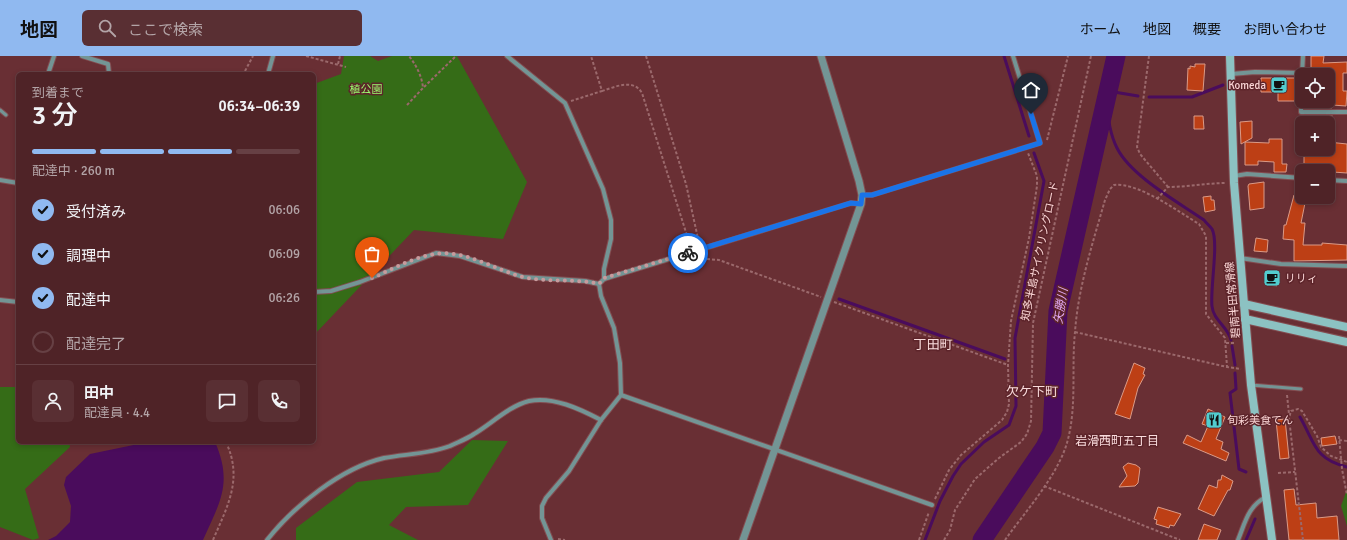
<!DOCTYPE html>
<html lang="ja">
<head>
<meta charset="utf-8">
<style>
  :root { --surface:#4f2327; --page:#592f33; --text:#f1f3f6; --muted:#b3a4a7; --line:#664044; --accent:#90b9f0 }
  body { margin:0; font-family:Signika,"Noto Sans JP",sans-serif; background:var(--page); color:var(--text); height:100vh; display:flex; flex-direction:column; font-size:15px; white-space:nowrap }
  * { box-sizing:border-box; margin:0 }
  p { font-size:13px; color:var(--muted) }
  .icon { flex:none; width:22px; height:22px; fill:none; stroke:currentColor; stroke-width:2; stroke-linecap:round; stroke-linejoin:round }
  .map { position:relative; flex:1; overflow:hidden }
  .panel { position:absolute; left:16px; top:16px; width:300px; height:372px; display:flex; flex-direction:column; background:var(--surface); border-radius:6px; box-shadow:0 2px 6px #0003,0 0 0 1px var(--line) }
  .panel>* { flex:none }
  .buttons { position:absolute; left:1295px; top:12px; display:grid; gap:8px }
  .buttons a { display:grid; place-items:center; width:40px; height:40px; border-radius:6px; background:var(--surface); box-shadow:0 2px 6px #0003,0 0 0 1px var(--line); font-size:20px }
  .pin { position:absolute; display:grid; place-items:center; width:34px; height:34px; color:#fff; margin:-41px -17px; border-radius:50% 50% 50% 0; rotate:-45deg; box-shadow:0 0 4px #0007 }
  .pin .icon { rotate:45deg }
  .courier { position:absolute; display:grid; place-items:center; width:40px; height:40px; margin:-20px; border:3px solid #1a73e8; border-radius:50%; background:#fff; color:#222; box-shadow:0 1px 5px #0007 }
  .head em { font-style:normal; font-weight:600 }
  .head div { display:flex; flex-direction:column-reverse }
  .head { display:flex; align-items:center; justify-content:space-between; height:68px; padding:0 16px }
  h1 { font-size:26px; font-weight:600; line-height:30px }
  .bar { display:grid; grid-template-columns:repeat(4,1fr); gap:6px 4px; align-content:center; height:48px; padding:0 16px }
  .bar i { height:5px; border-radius:3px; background:var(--line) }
  .bar .active { background:var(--accent) }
  .bar p { grid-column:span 4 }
  .line { display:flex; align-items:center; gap:10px; padding:0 16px; border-top:1px solid var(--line) }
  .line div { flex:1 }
  .round { display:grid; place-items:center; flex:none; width:42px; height:42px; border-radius:6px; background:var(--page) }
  ol { padding:0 16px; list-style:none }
  li { display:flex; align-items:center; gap:12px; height:44px }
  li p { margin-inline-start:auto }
  li .icon { padding:4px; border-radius:50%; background:var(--accent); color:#111; stroke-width:4 }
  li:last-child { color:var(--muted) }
  li i { width:22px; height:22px; border:2px solid var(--line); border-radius:50% }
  header { display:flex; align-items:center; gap:24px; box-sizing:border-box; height:56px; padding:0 20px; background:var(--accent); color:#111 }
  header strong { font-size:19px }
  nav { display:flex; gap:22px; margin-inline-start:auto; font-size:14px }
  .search { width:280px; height:36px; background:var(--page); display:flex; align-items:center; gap:10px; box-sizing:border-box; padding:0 14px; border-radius:6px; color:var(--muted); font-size:15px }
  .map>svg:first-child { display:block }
</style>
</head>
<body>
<header>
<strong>地図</strong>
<div class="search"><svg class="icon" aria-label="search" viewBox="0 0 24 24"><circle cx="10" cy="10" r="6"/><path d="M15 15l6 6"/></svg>ここで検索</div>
<nav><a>ホーム</a><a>地図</a><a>概要</a><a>お問い合わせ</a></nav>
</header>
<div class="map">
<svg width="1347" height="484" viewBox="0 0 1347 484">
  <rect width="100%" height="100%" fill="#692f34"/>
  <g fill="#356c17">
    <path d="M344,0H370L378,5L392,0H457L527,126L503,183L414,174L314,279V28L341,18Z"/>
    <path d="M18,329V386H69L70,391L25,433L39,482L33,484L0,471V331H16Z"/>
    <path d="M472,384L508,385L468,449L406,451L389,469L418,484H296V472L357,426L439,416Z"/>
    <path d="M1347,433V470L1341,450Z"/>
  </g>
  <path fill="#4a0c5c" d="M148,386H215C233,427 220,446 203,484H48L56,480L70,466L71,450L64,429L66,421L90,398Z"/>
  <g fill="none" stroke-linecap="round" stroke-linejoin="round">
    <g stroke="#4a0c5c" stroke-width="3">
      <path d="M1004,0L1029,80"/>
      <path d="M1108,35L1138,40"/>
      <path d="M1149,41H1192L1223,29"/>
      <path d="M1106,42C1108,59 1109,76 1117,92C1131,120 1178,146 1204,164C1206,167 1210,170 1212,173C1219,186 1210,232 1212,250C1213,264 1228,271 1231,284"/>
      <path d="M839,243L1005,303"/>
      <path d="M1232,290L1235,309"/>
      <path d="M1235,317L1236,333L1230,337L1239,413L1246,416"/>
      <path d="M1300,361C1315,387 1314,403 1347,411"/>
      <path d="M925,484L940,445L953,420L961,408L984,386L1009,369L1016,350L1015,282L1044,125L1034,97"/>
      <path d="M1246,484L1255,463"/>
    </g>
    <path stroke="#4a0c5c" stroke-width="19" d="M982,484L1045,391L1052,377L1058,255L1116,0"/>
  </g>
  <g fill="#bd3f15" stroke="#db9a87">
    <path d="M1311,0H1324L1323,7L1347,6V17H1343V35H1347L1346,50L1332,49V52H1313V45H1328V40H1334V19H1311Z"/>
    <path d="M1195,8H1205L1203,35L1187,34L1188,12L1190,13V10L1195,11Z"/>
    <path d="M1261,22H1296V45H1278V36H1261Z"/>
    <path d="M1194,60H1203L1204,73H1194Z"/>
    <rect x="1313" y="60" width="19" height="7"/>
    <path d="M1252,65V82L1241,88L1240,66Z"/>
    <path d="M1269,83H1282V108H1287L1286,116H1274V106L1258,105V109H1245V86L1269,87Z"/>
    <path d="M1328,86L1347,88V117L1304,114V93H1328Z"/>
    <path d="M1264,126V152L1250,154L1248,130L1249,128Z"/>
    <path d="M1294,139L1306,142L1301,167H1305L1303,189H1322V187L1347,189V204L1294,205V184L1283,183L1284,169H1286Z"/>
    <path d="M1211,140V144H1214L1215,154L1205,156L1203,141Z"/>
    <path d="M1256,182L1268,184L1267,196L1254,195Z"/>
    <path d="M1267,215L1278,216L1277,230L1266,229Z"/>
    <path d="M1134,307L1145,312L1143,318L1145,319L1138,332L1130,363L1115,358Z"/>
    <path d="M1208,353L1225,361L1216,383L1223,386L1221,393L1229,397L1226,405L1183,387L1187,379L1201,386L1208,370L1202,368Z"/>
    <path d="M1285,363L1289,402L1280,403L1276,364Z"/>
    <path d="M1335,380L1337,388L1322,390L1321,382Z"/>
    <path d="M1128,407L1136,409L1140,412L1138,427L1135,430L1119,431L1127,420L1123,411Z"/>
    <path d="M1222,419L1233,425L1230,434H1228L1214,460L1198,453L1209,429L1217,432L1218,424H1221Z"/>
    <path d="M1294,433L1296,449L1316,447L1317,462L1337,460L1339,484H1289L1284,434Z"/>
    <path d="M1158,451L1181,458L1174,470L1170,469L1169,472L1156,468L1157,464L1154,463Z"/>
    <path d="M1204,468L1221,474L1217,484H1198Z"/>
  </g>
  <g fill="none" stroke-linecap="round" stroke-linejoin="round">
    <g stroke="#834d51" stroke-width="5">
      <g id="service">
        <path d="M0,54L6,59"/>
        <path d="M1251,329L1301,333"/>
      </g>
    </g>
    <g stroke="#834d51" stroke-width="6">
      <g id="minor">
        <path d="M82,0L108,8L109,18"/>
        <path d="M507,0L565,47L603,133L611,164V183L604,213V223"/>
        <path d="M49,15L54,0"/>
        <path d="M268,18L273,0"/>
        <path d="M1231,18L1255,16L1302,17"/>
        <path d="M1302,19L1303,0"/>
        <path d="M1302,21L1301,56H1347"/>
        <path d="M1234,120L1247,118L1302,122"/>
        <path d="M0,124L18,127"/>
        <path d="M1328,124L1347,125"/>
        <path d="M862,139H872L1040,87L1013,0"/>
        <path d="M1240,202L1281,208L1347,210"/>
        <path d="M314,236L331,235L360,226L436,197L460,200L523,221L585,225L599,228"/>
        <path d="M0,244L18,246"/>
        <path d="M621,339L932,449"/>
        <path d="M267,484C294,450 341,412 384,402C406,398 429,398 450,390C458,386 467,383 474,378C491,368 509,350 529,345C553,340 580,353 601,364"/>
        <path d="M551,484L542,462V450L546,442L569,415L601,364L621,339L620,307L614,272L601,240L599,228L604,223L851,147L861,148"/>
        <path d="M1238,484C1245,467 1248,450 1266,441"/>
      </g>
    </g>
    <g stroke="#834d51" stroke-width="9">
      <path id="tertiary" d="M743,484L861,148L862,139L859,125L821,0"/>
    </g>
    <g stroke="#834d51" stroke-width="10">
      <g id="secondary">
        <path d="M1230,0L1234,127L1244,248L1251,329L1272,484"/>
        <path d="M1244,248L1347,271"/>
        <path d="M1245,263L1347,286"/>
      </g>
    </g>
    <g stroke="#9b696c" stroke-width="2" stroke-dasharray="3 2" stroke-linecap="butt">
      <path d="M306,0L346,11"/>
      <path d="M646,0L686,128L699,187"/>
      <path d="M1149,0L1137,91L1140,98L1168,131"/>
      <path d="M338,8L340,0"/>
      <path d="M245,15L253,0"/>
      <path d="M424,31L456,0"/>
      <path d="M602,35C615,31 633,22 642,37L690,189"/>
      <path d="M571,45L602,35L591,0"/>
      <path d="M407,49L423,32C422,20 416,9 409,0"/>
      <path d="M1047,84L1068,0"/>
      <path d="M1157,143L1168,131C1188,131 1207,127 1226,127"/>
      <path d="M704,199L707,203L719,204L821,241"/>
      <path d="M834,246L1008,309"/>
      <path d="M1075,276L1227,311L1241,313"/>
      <path d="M1226,287H1236"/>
      <path d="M1287,339L1289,358"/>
      <path d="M1339,380L1342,413L1347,439"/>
      <path d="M1339,384L1347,385"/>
      <path d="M1278,417L1295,416"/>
      <path d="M1044,430L1180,484"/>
      <path d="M935,443L949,414L961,399L1002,364L1007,356L1009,348L1008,309L1011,265L1029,182L1037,130V120L1028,97"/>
      <path d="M558,483L565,484"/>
      <path d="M213,484C228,449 243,423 226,386"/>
      <path d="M919,484L929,456"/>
      <path d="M944,484L950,474L955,454L975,423L999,402L1021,386L1027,378L1031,365L1033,267L1091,0"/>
      <path d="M1005,484C1025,456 1053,425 1065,393C1078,356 1071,315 1075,276C1078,232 1093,186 1105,144L1110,133L1114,129C1138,126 1179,156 1199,168L1206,180V258L1225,282L1227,311"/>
      <path d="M1303,484L1289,362L1291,355L1298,353L1302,355L1317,380L1321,391L1331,400L1347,406"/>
    </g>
    <use href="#service" stroke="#739595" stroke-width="3"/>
    <use href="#minor" stroke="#739595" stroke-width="4"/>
    <use href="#tertiary" stroke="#739595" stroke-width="7"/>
    <use href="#secondary" stroke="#8cc2c2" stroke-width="8"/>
  </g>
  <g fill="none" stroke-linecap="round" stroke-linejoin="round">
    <path stroke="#c79b9d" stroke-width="4" stroke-dasharray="0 7.2" d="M372,222C391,214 413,201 435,198C464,193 495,214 523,221C548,227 574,222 599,228L604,222L688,197"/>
    <path stroke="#1a73e8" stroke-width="5" d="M688,197L851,147L861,148L862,139H872L1040,87L1031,58"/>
  </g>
  <defs>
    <g id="cafe-square" transform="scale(0.9)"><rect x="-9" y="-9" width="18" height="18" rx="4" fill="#52cdcf" stroke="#5d242a"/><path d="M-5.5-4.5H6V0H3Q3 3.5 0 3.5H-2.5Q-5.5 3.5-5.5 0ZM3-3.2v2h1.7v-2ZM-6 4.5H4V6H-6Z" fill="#111"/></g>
    <g id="restaurant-square" transform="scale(0.9)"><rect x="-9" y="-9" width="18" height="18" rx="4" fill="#52cdcf" stroke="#5d242a"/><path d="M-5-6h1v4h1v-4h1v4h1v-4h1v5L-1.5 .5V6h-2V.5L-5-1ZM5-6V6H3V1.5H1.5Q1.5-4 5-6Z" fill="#111"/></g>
  </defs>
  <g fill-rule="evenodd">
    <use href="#cafe-square" x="1279" y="29"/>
    <use href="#cafe-square" x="1272" y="222"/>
    <use href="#restaurant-square" x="1214" y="364"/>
  </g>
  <g text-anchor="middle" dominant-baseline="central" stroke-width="3" stroke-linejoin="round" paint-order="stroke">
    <g font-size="11" fill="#fad5d5" stroke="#5d242a" text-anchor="start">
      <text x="1266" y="29" text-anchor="end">Komeda</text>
      <text x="1285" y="222">リリィ</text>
      <text x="1227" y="364">旬彩美食てん</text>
    </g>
    <g font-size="11" fill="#9bfb6e" stroke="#5d242a">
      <text x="366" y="33">植公園</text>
    </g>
    <g font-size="11" fill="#fad5d5" stroke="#5d242a">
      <text transform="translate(1040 195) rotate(-78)">知多半島サイクリングロード</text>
      <text transform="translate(1233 244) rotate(-95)">碧南半田常滑線</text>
    </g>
    <g font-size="12" font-style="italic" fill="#e0a8f4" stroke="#5d242a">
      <text transform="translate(1061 250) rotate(-81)">矢勝川</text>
    </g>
    <g font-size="12" fill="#f9dbdc" stroke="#5d242a">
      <text x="1117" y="385">岩滑西町五丁目</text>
    </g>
    <g font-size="13" fill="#f9dbdc" stroke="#5d242a">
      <text x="933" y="289">丁田町</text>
      <text x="1032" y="336">欠ケ下町</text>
    </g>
  </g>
</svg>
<div class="buttons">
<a><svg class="icon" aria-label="locate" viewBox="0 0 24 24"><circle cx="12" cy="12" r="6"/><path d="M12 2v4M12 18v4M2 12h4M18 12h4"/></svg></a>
<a>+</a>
<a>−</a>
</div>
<div class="pin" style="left:372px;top:222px;background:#ea580c"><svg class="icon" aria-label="bag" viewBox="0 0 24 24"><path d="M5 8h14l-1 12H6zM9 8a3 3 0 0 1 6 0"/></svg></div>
<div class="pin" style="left:1031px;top:58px;background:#1f2937"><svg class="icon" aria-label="home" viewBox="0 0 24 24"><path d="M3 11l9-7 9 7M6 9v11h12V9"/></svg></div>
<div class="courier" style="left:688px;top:197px"><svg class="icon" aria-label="bike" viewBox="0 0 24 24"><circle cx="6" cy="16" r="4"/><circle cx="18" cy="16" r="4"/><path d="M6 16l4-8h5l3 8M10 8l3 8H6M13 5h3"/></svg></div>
<section class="panel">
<div class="head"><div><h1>3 分</h1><p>到着まで</p></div><em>06:34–06:39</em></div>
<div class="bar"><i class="active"></i><i class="active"></i><i class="active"></i><i></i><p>配達中 · 260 m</p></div>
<ol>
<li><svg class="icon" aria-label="check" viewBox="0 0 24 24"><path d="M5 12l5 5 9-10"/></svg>受付済み<p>06:06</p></li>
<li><svg class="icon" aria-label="check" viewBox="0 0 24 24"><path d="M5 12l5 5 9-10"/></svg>調理中<p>06:09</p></li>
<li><svg class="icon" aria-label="check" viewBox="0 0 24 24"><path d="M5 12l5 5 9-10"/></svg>配達中<p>06:26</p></li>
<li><i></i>配達完了</li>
</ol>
<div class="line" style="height:72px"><a class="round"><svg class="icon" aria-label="person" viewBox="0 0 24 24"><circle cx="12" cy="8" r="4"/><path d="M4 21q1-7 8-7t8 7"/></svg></a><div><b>田中</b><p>配達員 · 4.4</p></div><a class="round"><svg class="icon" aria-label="chat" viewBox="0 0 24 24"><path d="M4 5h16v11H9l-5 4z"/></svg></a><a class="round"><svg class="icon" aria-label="phone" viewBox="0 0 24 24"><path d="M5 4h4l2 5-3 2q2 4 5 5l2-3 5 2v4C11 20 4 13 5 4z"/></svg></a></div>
</section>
</div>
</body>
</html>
